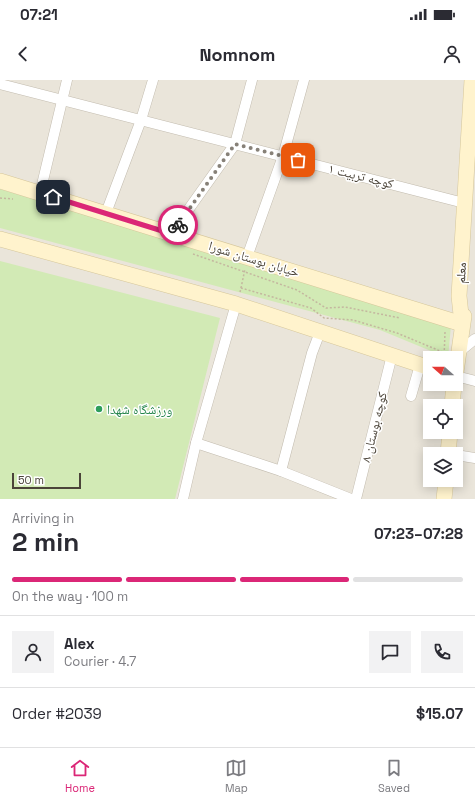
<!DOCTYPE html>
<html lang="en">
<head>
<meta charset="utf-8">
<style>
  :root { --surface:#fff; --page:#f2f2f3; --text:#2b2b33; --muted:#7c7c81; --line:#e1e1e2; --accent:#db2777 }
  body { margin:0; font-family:"Space Grotesk","Noto Naskh Arabic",sans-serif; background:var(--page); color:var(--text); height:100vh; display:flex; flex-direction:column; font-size:15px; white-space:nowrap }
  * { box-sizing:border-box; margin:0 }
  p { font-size:13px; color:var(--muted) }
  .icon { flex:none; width:22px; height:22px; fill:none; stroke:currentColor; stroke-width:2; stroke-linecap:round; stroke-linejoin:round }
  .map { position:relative; height:419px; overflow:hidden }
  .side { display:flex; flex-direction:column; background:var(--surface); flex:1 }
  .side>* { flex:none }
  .needle { width:26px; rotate:291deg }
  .fabs { position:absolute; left:423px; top:271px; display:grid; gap:8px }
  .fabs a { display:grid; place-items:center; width:40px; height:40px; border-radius:0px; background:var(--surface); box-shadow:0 2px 10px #0003; font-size:20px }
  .scale { position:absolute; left:12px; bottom:10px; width:69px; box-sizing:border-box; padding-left:4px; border:2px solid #4b4439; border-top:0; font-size:11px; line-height:14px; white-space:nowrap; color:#4b4439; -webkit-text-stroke:3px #fff; paint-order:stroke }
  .pin { position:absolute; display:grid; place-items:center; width:34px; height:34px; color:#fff; margin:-17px; border-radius:8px; box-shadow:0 2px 6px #0006 }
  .courier { position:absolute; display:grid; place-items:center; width:40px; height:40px; margin:-20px; border:3px solid #db2777; border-radius:50%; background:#fff; color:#222; box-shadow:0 1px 5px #0007 }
  .headline em { font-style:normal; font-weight:600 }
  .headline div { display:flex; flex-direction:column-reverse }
  .headline { display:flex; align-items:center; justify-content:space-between; height:68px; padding:0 12px }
  h1 { font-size:26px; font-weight:600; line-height:30px }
  .bar { display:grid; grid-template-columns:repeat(4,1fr); gap:6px 4px; align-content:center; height:48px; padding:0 12px }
  .bar i { height:5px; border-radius:3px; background:var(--line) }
  .bar .on { background:var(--accent) }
  .bar p { grid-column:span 4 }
  .line { display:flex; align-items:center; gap:10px; padding:0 12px; border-top:1px solid var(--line) }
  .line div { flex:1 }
  .round { display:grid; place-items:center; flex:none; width:42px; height:42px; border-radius:0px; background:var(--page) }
  .status { display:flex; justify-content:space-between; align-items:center; height:28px; padding:0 20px; background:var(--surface); direction:ltr }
  .status svg { height:11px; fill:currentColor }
  header { display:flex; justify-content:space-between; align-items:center; height:52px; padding:0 12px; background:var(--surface); font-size:18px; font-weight:600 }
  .menu { display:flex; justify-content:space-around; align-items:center; height:56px; border-top:1px solid var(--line); background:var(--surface); font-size:11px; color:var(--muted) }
  .menu a { display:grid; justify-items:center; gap:2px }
  .menu .on { color:var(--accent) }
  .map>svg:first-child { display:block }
</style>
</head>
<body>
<div class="status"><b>07:21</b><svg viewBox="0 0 49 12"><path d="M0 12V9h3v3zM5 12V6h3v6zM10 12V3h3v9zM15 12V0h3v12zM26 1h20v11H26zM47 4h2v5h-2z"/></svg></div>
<header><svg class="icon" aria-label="back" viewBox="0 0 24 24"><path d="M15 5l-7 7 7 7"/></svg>Nomnom<svg class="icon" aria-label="person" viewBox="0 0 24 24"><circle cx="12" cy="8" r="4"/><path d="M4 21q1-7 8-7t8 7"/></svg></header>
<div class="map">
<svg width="475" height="419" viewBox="0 0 475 419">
  <rect width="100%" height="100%" fill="#f6f3ec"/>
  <path fill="#eae5da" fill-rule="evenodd" d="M0,0H475V419H0ZM430,278H456V304H430ZM430,326H456V352H430ZM430,374H456V400H430Z"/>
  <g fill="#d2eab5">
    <path d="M0,109L451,245L448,278L380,250L0,148Z"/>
    <path d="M0,181L220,238L175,419H0Z"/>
  </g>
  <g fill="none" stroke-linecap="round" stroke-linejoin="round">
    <g stroke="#c2bbae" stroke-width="11">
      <g id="minor">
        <path d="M0,4L464,123"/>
        <path d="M40,113L67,0"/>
        <path d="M106,133L141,40L153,0"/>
        <path d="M171,154L235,64L252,0"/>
        <path d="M247,177L283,76L304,0"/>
        <path d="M459,272L475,259"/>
        <path d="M456,296L475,301"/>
        <path d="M411,316L420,285"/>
        <path d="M196,363L281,391L351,419"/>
        <path d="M456,375L475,378"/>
        <path d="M281,391L312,273L320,252"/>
        <path d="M183,419L196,363L236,224"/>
        <path d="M356,419L392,275"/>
      </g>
    </g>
    <g stroke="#d6c79b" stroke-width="16">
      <g id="secondary">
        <path d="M0,101L462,244"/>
        <path d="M0,159L236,224L430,288"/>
        <path d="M462,244L459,216L472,0"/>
        <path d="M456,292L464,236"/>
        <path d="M452,326L454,304"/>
        <path d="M448,374L450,352"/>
        <path d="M444,419L446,400"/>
      </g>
    </g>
    <g stroke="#c4b79f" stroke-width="1.5" stroke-dasharray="2 2" stroke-linecap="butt">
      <path d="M0,118L13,119"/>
      <path d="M193,174L297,210L326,228L345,227L400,238"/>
      <path d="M241,208L245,189"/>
      <path d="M240,212L241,208L311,228L324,238L353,240L397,253L445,273"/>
      <path d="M444,278L445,252"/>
    </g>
    <use href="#minor" stroke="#fff" stroke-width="10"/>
    <use href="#secondary" stroke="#fff3cd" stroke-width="15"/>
  </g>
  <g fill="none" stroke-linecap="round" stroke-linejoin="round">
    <path stroke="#878178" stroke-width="4" stroke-dasharray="0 7.2" d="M178,145L235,64L298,80"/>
    <path stroke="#db2777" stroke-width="5" d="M53,117L172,154L178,145"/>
  </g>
  <circle fill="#2e9e5b" stroke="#fff" stroke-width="1.5" cx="99" cy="329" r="4"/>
  <g text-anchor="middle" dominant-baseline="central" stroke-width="3" stroke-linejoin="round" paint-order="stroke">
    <g font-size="13" fill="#4b4439" stroke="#fff">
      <text transform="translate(361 96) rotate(14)">کوچه تربیت ۱</text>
      <text transform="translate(254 179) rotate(17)">خیابان بوستان شورا</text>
      <text transform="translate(461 193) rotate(-87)">معلم</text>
      <text transform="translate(374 347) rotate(-76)">کوچه بوستان ۸</text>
    </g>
    <g font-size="13" fill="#27864d" stroke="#fff" text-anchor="start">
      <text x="107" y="329">ورزشگاه شهدا</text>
    </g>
  </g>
</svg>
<div class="fabs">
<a><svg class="needle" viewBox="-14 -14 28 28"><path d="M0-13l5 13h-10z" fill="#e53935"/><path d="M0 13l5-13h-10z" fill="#7c7c81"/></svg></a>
<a><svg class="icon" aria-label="locate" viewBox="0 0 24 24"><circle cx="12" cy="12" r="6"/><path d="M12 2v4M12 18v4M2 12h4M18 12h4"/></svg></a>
<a><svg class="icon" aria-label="layers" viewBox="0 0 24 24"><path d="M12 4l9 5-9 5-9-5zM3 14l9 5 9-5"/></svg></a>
</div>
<div class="scale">50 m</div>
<div class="pin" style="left:298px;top:80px;background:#ea580c"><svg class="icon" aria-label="bag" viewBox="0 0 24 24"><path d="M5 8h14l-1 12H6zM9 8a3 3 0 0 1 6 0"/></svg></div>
<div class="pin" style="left:53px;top:117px;background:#1f2937"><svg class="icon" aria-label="home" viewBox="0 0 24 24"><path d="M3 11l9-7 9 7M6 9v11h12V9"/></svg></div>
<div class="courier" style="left:178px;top:145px"><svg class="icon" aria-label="bike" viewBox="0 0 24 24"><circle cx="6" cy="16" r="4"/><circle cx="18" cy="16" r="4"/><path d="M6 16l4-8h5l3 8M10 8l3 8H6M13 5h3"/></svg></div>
</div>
<section class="side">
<div class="headline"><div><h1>2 min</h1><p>Arriving in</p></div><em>07:23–07:28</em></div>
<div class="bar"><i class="on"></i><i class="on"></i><i class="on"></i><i></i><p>On the way · 100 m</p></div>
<div class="line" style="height:72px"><a class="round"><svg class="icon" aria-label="person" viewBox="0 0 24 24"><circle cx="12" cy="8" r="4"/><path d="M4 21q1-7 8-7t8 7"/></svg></a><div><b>Alex</b><p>Courier · 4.7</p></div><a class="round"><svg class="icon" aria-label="chat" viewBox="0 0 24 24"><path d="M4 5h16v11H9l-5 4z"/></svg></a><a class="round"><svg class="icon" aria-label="phone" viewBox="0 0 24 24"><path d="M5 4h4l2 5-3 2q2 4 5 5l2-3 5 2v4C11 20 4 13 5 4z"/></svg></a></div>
<div class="line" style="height:52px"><div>Order #2039</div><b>$15.07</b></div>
</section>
<nav class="menu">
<a class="on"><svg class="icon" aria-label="home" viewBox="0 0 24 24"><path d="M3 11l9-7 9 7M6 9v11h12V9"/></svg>Home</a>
<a><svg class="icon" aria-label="map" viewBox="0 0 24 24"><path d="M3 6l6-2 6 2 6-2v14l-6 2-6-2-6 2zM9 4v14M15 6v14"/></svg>Map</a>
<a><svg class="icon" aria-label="saved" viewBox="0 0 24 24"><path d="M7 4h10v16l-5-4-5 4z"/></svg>Saved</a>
</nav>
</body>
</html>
